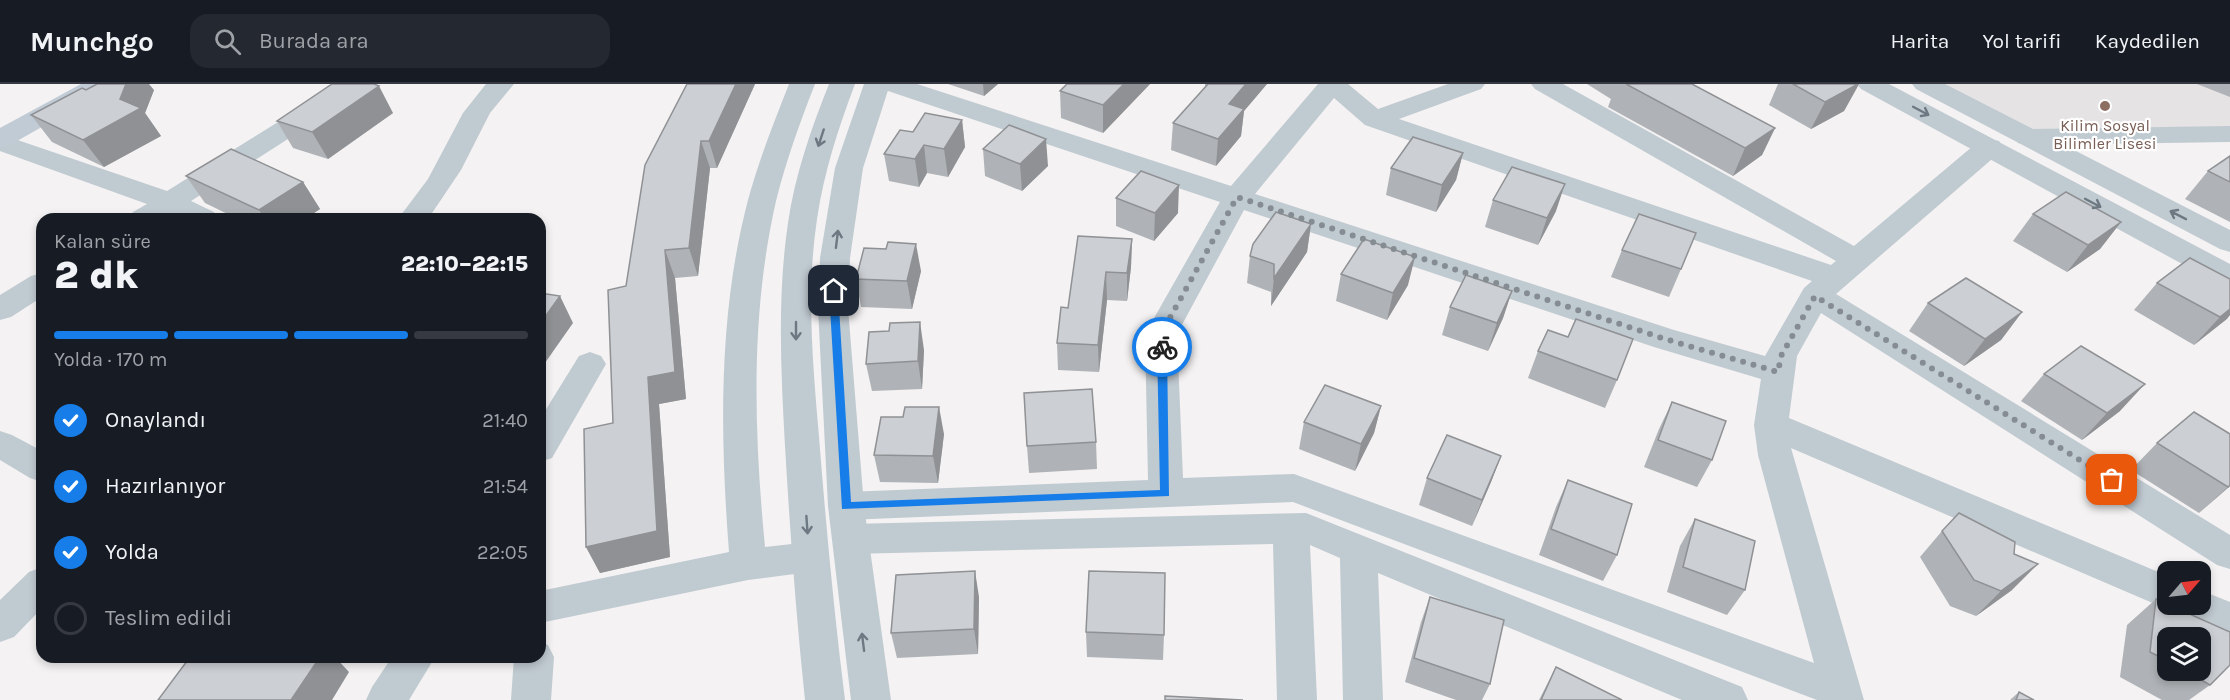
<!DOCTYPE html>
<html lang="tr">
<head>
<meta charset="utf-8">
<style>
  :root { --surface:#171b24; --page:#242831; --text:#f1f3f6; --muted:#9ea1a6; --line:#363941; --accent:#177ee9 }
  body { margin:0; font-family:Karla,sans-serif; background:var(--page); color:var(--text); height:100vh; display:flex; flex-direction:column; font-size:22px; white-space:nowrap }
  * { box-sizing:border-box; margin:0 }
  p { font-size:20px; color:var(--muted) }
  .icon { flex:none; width:33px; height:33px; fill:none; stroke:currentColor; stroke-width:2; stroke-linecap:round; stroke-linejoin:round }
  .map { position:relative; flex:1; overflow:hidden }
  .panel { position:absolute; left:36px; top:129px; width:510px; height:450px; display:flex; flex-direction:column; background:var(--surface); border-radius:18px; box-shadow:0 3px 9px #0003 }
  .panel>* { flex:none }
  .needle { width:39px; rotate:62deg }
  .buttons { position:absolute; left:2157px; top:477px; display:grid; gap:12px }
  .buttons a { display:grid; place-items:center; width:54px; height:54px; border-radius:12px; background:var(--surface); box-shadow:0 3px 9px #0003; font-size:30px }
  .pin { position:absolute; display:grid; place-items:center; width:51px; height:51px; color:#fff; margin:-26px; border-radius:12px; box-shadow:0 3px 9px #0006 }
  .courier { position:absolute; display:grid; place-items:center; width:60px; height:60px; margin:-30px; border:4px solid #177ee9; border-radius:50%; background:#fff; color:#222; box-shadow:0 2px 8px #0007 }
  .overview em { font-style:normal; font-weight:800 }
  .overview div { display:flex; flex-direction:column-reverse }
  .overview { display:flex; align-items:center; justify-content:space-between; height:102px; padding:0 18px }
  h1 { font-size:39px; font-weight:800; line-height:45px }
  .bar { display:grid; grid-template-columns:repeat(4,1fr); gap:9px 6px; align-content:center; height:72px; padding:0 18px }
  .bar i { height:8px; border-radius:4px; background:var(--line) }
  .bar .selected { background:var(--accent) }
  .bar p { grid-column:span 4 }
  ol { padding:0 18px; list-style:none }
  li { display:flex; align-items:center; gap:18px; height:66px }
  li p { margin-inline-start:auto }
  li .icon { padding:6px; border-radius:50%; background:var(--accent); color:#fff; stroke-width:4 }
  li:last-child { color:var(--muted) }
  li i { width:33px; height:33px; border:3px solid var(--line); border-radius:50% }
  header { display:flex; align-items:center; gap:36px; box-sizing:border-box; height:84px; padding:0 30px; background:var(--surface); border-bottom:2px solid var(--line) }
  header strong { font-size:28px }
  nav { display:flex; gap:33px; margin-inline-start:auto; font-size:21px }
  .search { width:420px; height:54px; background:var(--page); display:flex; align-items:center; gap:15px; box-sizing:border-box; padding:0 21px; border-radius:18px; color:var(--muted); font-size:22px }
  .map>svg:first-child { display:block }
</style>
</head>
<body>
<header>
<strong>Munchgo</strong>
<div class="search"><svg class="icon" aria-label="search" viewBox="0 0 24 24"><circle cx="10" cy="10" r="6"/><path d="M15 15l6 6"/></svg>Burada ara</div>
<nav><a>Harita</a><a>Yol tarifi</a><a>Kaydedilen</a></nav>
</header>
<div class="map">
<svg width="2230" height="616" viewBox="0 0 2230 616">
  <rect width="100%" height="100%" fill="#f4f2f2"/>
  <path fill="#e5e3e4" d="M1938,0H2230V48H2030Z"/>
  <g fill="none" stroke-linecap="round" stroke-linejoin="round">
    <g fill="#c0cad1" fill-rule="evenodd">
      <path d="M339,0H370L366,5L191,117L214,128L218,135H181L171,130L164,135H129L133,128L147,120L0,67V50L167,107Z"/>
      <path d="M486,0H514L490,29L461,86L428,135H398L428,95L463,29Z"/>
      <path d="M789,0H815C800,38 786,77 776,117C750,231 754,348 765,463L810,458L823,462L828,473L823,484L810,488L748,496L540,539V507L729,468C720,351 718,230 748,116C759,76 774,38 789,0Z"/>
      <path d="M878,0H917L1231,102L1318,0H1348L1378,25L1448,0H1485L1481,5L1399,35L1831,181L1836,177L1535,5L1531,0H1563L1854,162L1979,57L1989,55L1999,57L2003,63L1999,69L1836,210L2230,451V485L2217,481L1821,229L1797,272L1789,334L2168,492V520H2200V506L2230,518V553L2181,532L2176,522L2168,525L2155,520L1791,364L1864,616H1817L1293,418L846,436L833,432L828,422L833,412L846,408L1148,396L1145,250L1220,118L882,5ZM1334,14L1365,41L1812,197L1804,204L1765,272L1674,246L1255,110ZM1244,126L1654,263L1761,295L1754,341L1758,371L1814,579L1294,390L1183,394L1177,250Z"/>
      <path d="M2230,42V58L2027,61L2018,59L2014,53L2018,47L2027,45Z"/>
      <path d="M42,189V213L11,233L0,236V211L31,192Z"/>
      <path d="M590,268L601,272L606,280L552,374L540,378V335L579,272Z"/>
      <path d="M0,347L12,351L42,367V398L30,394L0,376Z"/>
      <path d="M1306,429L1742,603L1748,616H1682L1378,489L1383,616H1343L1340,474L1310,461L1317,616H1277L1273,460L850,470L837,466L832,455L837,444L850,440Z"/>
      <path d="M42,483V524L14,553L0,558V516L29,488Z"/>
      <path d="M540,558L548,561L554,573L551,616H511L514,573H540Z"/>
      <path d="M392,573H435L409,616H366L372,603Z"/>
    </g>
    <g fill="#c0cad1" fill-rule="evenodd">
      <path d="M829,0H855C838,45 824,88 817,135C806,207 813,282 819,353C826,441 834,529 845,616H805C796,531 790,447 785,362C781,288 777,213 788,139C795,91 811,45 829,0Z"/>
      <path d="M864,0H890L863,84L850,174L848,224L864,422L891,616H851L828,422L818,224L820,174L835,84Z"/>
      <path d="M1857,0H1889L2230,180V203L2219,200L1861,5Z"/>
      <path d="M1912,0H1945L2230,146V168L2220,165L1916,5Z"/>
    </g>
    <path fill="#c0cbd5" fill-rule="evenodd" d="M81,0H113L109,5L10,61L0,63V44Z"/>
  </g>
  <g fill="#afb2b6" fill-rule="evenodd">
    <path d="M687,0H755L717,84H710L698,192L675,194L686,315L659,320L670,473L600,489L586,463L613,339L626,202Z"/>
    <path d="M948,0H998L984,12Z"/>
    <path d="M1067,0H1150L1103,49L1061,34L1060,7Z"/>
    <path d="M1205,0H1267L1244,27L1241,52L1216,82L1171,66L1173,39L1205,4Z"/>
    <path d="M1587,0H1692L1775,44L1762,71L1733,92L1608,23L1611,15Z"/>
    <path d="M1778,0H1859L1844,27L1811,45L1769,21Z"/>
    <path d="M2197,0H2230V13Z"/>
    <path d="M86,6H154L145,29L161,52L104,83L52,58L31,31Z"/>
    <path d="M393,29L328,75L293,64L277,37Z"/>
    <path d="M962,36L965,63L948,93L927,89L919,103L889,97L884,70L913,48Z"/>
    <path d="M983,65L1048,82L1022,107L985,92Z"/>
    <path d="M1463,69L1456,96L1436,128L1386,111L1391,84Z"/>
    <path d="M2230,72V138L2185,115L2208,87Z"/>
    <path d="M186,92L303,98L320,125L305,135H238L205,119Z"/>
    <path d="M1116,114L1178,129L1154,157L1116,142Z"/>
    <path d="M1493,116L1556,127L1538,161L1485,143Z"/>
    <path d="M2033,130L2121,138L2100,165L2067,188L2013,157Z"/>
    <path d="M1311,140L1307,168L1271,222V208L1247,199L1250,172Z"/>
    <path d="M1132,155L1131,183L1127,217L1107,216L1099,288L1058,286L1057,259L1068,224Z"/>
    <path d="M1622,166L1681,185L1669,213L1611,193Z"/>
    <path d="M921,187L912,225L861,223L856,195Z"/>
    <path d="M1341,190L1408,201L1387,236L1336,217Z"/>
    <path d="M2230,195V231L2194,261L2134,226L2157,199Z"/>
    <path d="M1512,207L1503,234L1488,267L1442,251L1450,223Z"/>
    <path d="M1928,219L2022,228L2001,256L1964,282L1909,247Z"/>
    <path d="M924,266L922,305L872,307L866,280Z"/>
    <path d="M1538,267L1617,296L1605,324L1528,294Z"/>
    <path d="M2044,290L2120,327L2082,356L2021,317Z"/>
    <path d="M1672,318L1712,376L1697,403L1644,383L1659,345Z"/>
    <path d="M1381,322L1374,349L1355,387L1299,365L1304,338Z"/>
    <path d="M944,350L938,399L880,398L874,371Z"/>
    <path d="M1096,358L1097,385L1029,389L1027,362Z"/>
    <path d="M2157,359L2230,402L2199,429L2131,386Z"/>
    <path d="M1501,372L1491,398L1472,442L1419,421L1427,394Z"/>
    <path d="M1568,396L1617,471L1603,497L1539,471L1556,423Z"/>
    <path d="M1695,435L1745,506L1727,531L1667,508L1680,462Z"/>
    <path d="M1942,447L2014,470L2012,506L1976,532L1950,522L1920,473Z"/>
    <path d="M979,513L978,570L897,574L891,549Z"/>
    <path d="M1430,513L1490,600L1482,616H1456L1405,598L1421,538Z"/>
    <path d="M2156,515L2210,601L2189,616H2162L2120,593L2127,541ZM2168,554L2200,586H2168Z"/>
    <path d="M1086,548L1164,551L1163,576L1087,573Z"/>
    <path d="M1556,583L1622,616H1539Z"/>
    <path d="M2019,608L2034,616H2010Z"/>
  </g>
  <g fill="#8f9194">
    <path d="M126,0H149L154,6L145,29L161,52L104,83L83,56L120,15Z"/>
    <path d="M736,0H755L717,84L709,57Z"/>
    <path d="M983,0H998L984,12Z"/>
    <path d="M1124,0H1150L1103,49V21Z"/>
    <path d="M1246,0H1267L1244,27L1241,52L1216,82L1218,55L1229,20Z"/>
    <path d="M1859,0L1844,27L1811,45L1825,18Z"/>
    <path d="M379,2L393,29L328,75L312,48Z"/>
    <path d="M962,36L965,63L948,93L944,65Z"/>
    <path d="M1775,44L1762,71L1733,92L1745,64Z"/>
    <path d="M1046,55L1048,82L1022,107L1020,80Z"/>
    <path d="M701,57L710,84L698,192L689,164Z"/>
    <path d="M924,61L927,89L919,103L915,75Z"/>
    <path d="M1463,69L1456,96L1436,128L1442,101Z"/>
    <path d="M303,98L320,125L305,135H265L259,126Z"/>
    <path d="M1565,100L1556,127L1538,161L1547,134Z"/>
    <path d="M1179,101L1178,129L1154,157L1155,129Z"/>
    <path d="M2121,138L2100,165L2067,188L2088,161Z"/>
    <path d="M1311,140L1307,168L1271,222L1274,194Z"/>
    <path d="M1132,155L1131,183L1127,217V189Z"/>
    <path d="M916,160L921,187L912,225L907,197Z"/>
    <path d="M665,166L675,194L686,315L659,320L670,473L600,489L586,463Z"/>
    <path d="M1415,173L1408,201L1387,236L1393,209Z"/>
    <path d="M1106,188L1107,216L1099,288L1098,261Z"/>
    <path d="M1512,207L1503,234L1488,267L1497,239Z"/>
    <path d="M560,212L573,239L540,286V240Z"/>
    <path d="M2230,225V231L2227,235L2194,261L2220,233Z"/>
    <path d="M2022,228L2001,256L1964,282L1985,255Z"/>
    <path d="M920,238L924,266L922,305L918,277Z"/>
    <path d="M2145,300L2120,327L2082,356L2107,329Z"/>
    <path d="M1381,322L1374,349L1355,387L1361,360Z"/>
    <path d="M939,323L944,350L938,399L933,372Z"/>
    <path d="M1501,372L1491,398L1472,442L1482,416Z"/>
    <path d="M2230,401V402L2199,429L2228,403Z"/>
    <path d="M2038,480L2012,506L1976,532L2001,507Z"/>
    <path d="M975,487L979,513L978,570L974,545Z"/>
    <path d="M320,573H335L349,588L332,616H291Z"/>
  </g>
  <g fill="#cccfd4" stroke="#8f9194" stroke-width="1.5">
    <path d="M97,0H126L120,15L141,24L83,56L31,31L82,4L86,6Z"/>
    <path d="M332,0H374L379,2L312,48L277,37Z"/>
    <path d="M687,0H736L709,57H701L689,164L665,166L675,288L648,293L657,447L586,463L584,345L613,339L608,206L626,202L645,81Z"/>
    <path d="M1067,0H1124L1103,21L1060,7Z"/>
    <path d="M1208,0H1246L1229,20L1244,25L1218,55L1173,39Z"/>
    <path d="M1626,0H1692L1775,44L1745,64Z"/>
    <path d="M1793,0H1858L1825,18Z"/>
    <path d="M925,29L962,36L944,65L924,61L915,75L884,70L900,46L913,48Z"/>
    <path d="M1009,41L1046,55L1020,80L983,65Z"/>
    <path d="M1413,53L1463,69L1442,101L1391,84Z"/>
    <path d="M231,65L303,98L259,126L186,92Z"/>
    <path d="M2230,72V98L2208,87Z"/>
    <path d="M1512,83L1565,100L1547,134L1493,116Z"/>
    <path d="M1141,87L1179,101L1155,129L1116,114Z"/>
    <path d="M2066,108L2121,138L2088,161L2033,130Z"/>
    <path d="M1276,128L1311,140L1274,194V180L1250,172L1253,160Z"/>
    <path d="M1639,130L1696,149L1681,185L1622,166Z"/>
    <path d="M1078,152L1132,155L1127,189L1106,188L1098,261L1057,259L1061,223L1068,224Z"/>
    <path d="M1364,155L1415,173L1393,209L1341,190Z"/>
    <path d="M888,158L916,160L907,197L856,195L864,164L886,165Z"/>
    <path d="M2190,174L2230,195V225L2220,233L2157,199Z"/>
    <path d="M1466,191L1512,207L1497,239L1450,223Z"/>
    <path d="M1966,194L2022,228L1985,255L1928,219Z"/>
    <path d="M540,209L560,212L540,240Z"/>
    <path d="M1576,235L1633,255L1617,296L1538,267L1548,246L1568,253Z"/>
    <path d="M920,238L918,277L866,280L869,248L889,247L890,239Z"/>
    <path d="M2081,262L2145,300L2107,329L2044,290Z"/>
    <path d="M1325,301L1381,322L1361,360L1304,338Z"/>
    <path d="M1092,305L1096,358L1027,362L1024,309Z"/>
    <path d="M1672,318L1726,337L1712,376L1658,356Z"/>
    <path d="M905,323H939L933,372L874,371L881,333H903Z"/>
    <path d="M2194,328L2230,350V401L2228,403L2157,359Z"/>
    <path d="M1447,351L1501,372L1482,416L1427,394Z"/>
    <path d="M1568,396L1632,420L1617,471L1551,445Z"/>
    <path d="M1959,429L2015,458L2014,470L2038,480L2001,507L1974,496L1942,447Z"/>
    <path d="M1695,435L1755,457L1745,506L1683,483Z"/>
    <path d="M975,487L974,545L891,549L896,491Z"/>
    <path d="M1089,487L1165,489L1164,551L1086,548Z"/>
    <path d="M1430,513L1504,536L1490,600L1414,574Z"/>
    <path d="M2156,515L2230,548V581L2210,601L2184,586H2200V554H2168V577L2150,568Z"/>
    <path d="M190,573H320L291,616H158Z"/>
    <path d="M1556,583L1622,616H1541Z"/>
    <path d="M2019,608L2034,616H2016Z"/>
    <path d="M1165,612L1243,616H1165Z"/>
  </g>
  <defs><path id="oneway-shaft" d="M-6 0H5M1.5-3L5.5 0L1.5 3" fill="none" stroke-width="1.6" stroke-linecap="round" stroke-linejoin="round" transform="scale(1.5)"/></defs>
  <g stroke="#6d7982">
    <use href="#oneway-shaft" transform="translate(1921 27) rotate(28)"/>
    <use href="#oneway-shaft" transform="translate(821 54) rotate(108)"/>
    <use href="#oneway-shaft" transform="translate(2093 119) rotate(28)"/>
    <use href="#oneway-shaft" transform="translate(2178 131) rotate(-153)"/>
    <use href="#oneway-shaft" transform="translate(837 155) rotate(-83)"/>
    <use href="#oneway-shaft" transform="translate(796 247) rotate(90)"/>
    <use href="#oneway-shaft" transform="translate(807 441) rotate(86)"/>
    <use href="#oneway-shaft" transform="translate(863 558) rotate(-97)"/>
  </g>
  <path fill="#177ee9" d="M834,204L838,207L851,418L1160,406L1157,263L1162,260L1167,263L1169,412L842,425L829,207Z"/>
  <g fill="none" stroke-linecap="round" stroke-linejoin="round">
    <path stroke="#858d93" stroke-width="6" stroke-dasharray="0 10.8" d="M1162,263L1161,250L1237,113L1665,255L1778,288L1781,272L1815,212L2112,396"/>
  </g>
  <circle fill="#8d6e63" stroke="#fff" stroke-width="2" cx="2105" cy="22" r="6"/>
  <g text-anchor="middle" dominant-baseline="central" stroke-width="4.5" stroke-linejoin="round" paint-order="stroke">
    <g font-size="16" fill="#785e54" stroke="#fff">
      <text x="2105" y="41">Kilim Sosyal<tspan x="2105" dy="18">Bilimler Lisesi</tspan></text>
    </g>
  </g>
</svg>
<div class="buttons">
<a><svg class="needle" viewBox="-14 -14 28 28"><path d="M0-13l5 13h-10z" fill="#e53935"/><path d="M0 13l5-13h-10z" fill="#9ea1a6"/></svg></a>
<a><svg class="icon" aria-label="layers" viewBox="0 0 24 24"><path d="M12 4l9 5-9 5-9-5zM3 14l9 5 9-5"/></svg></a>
</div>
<div class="pin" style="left:2112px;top:396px;background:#ea580c"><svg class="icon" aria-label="bag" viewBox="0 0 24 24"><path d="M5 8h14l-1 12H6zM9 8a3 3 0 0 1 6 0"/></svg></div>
<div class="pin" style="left:834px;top:207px;background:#1f2937"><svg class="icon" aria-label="home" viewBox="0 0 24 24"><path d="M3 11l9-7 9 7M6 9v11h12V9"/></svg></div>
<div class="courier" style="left:1162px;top:263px"><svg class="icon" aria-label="bike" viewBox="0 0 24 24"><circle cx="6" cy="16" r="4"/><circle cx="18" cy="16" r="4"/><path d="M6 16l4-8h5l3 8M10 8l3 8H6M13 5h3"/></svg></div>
<section class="panel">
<div class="overview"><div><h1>2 dk</h1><p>Kalan süre</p></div><em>22:10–22:15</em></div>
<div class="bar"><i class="selected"></i><i class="selected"></i><i class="selected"></i><i></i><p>Yolda · 170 m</p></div>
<ol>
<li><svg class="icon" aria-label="check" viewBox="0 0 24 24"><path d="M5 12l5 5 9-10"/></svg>Onaylandı<p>21:40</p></li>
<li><svg class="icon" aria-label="check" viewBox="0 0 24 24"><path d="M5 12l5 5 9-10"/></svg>Hazırlanıyor<p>21:54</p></li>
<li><svg class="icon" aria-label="check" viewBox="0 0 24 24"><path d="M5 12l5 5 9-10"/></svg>Yolda<p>22:05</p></li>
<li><i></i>Teslim edildi</li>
</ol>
</section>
</div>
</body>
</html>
